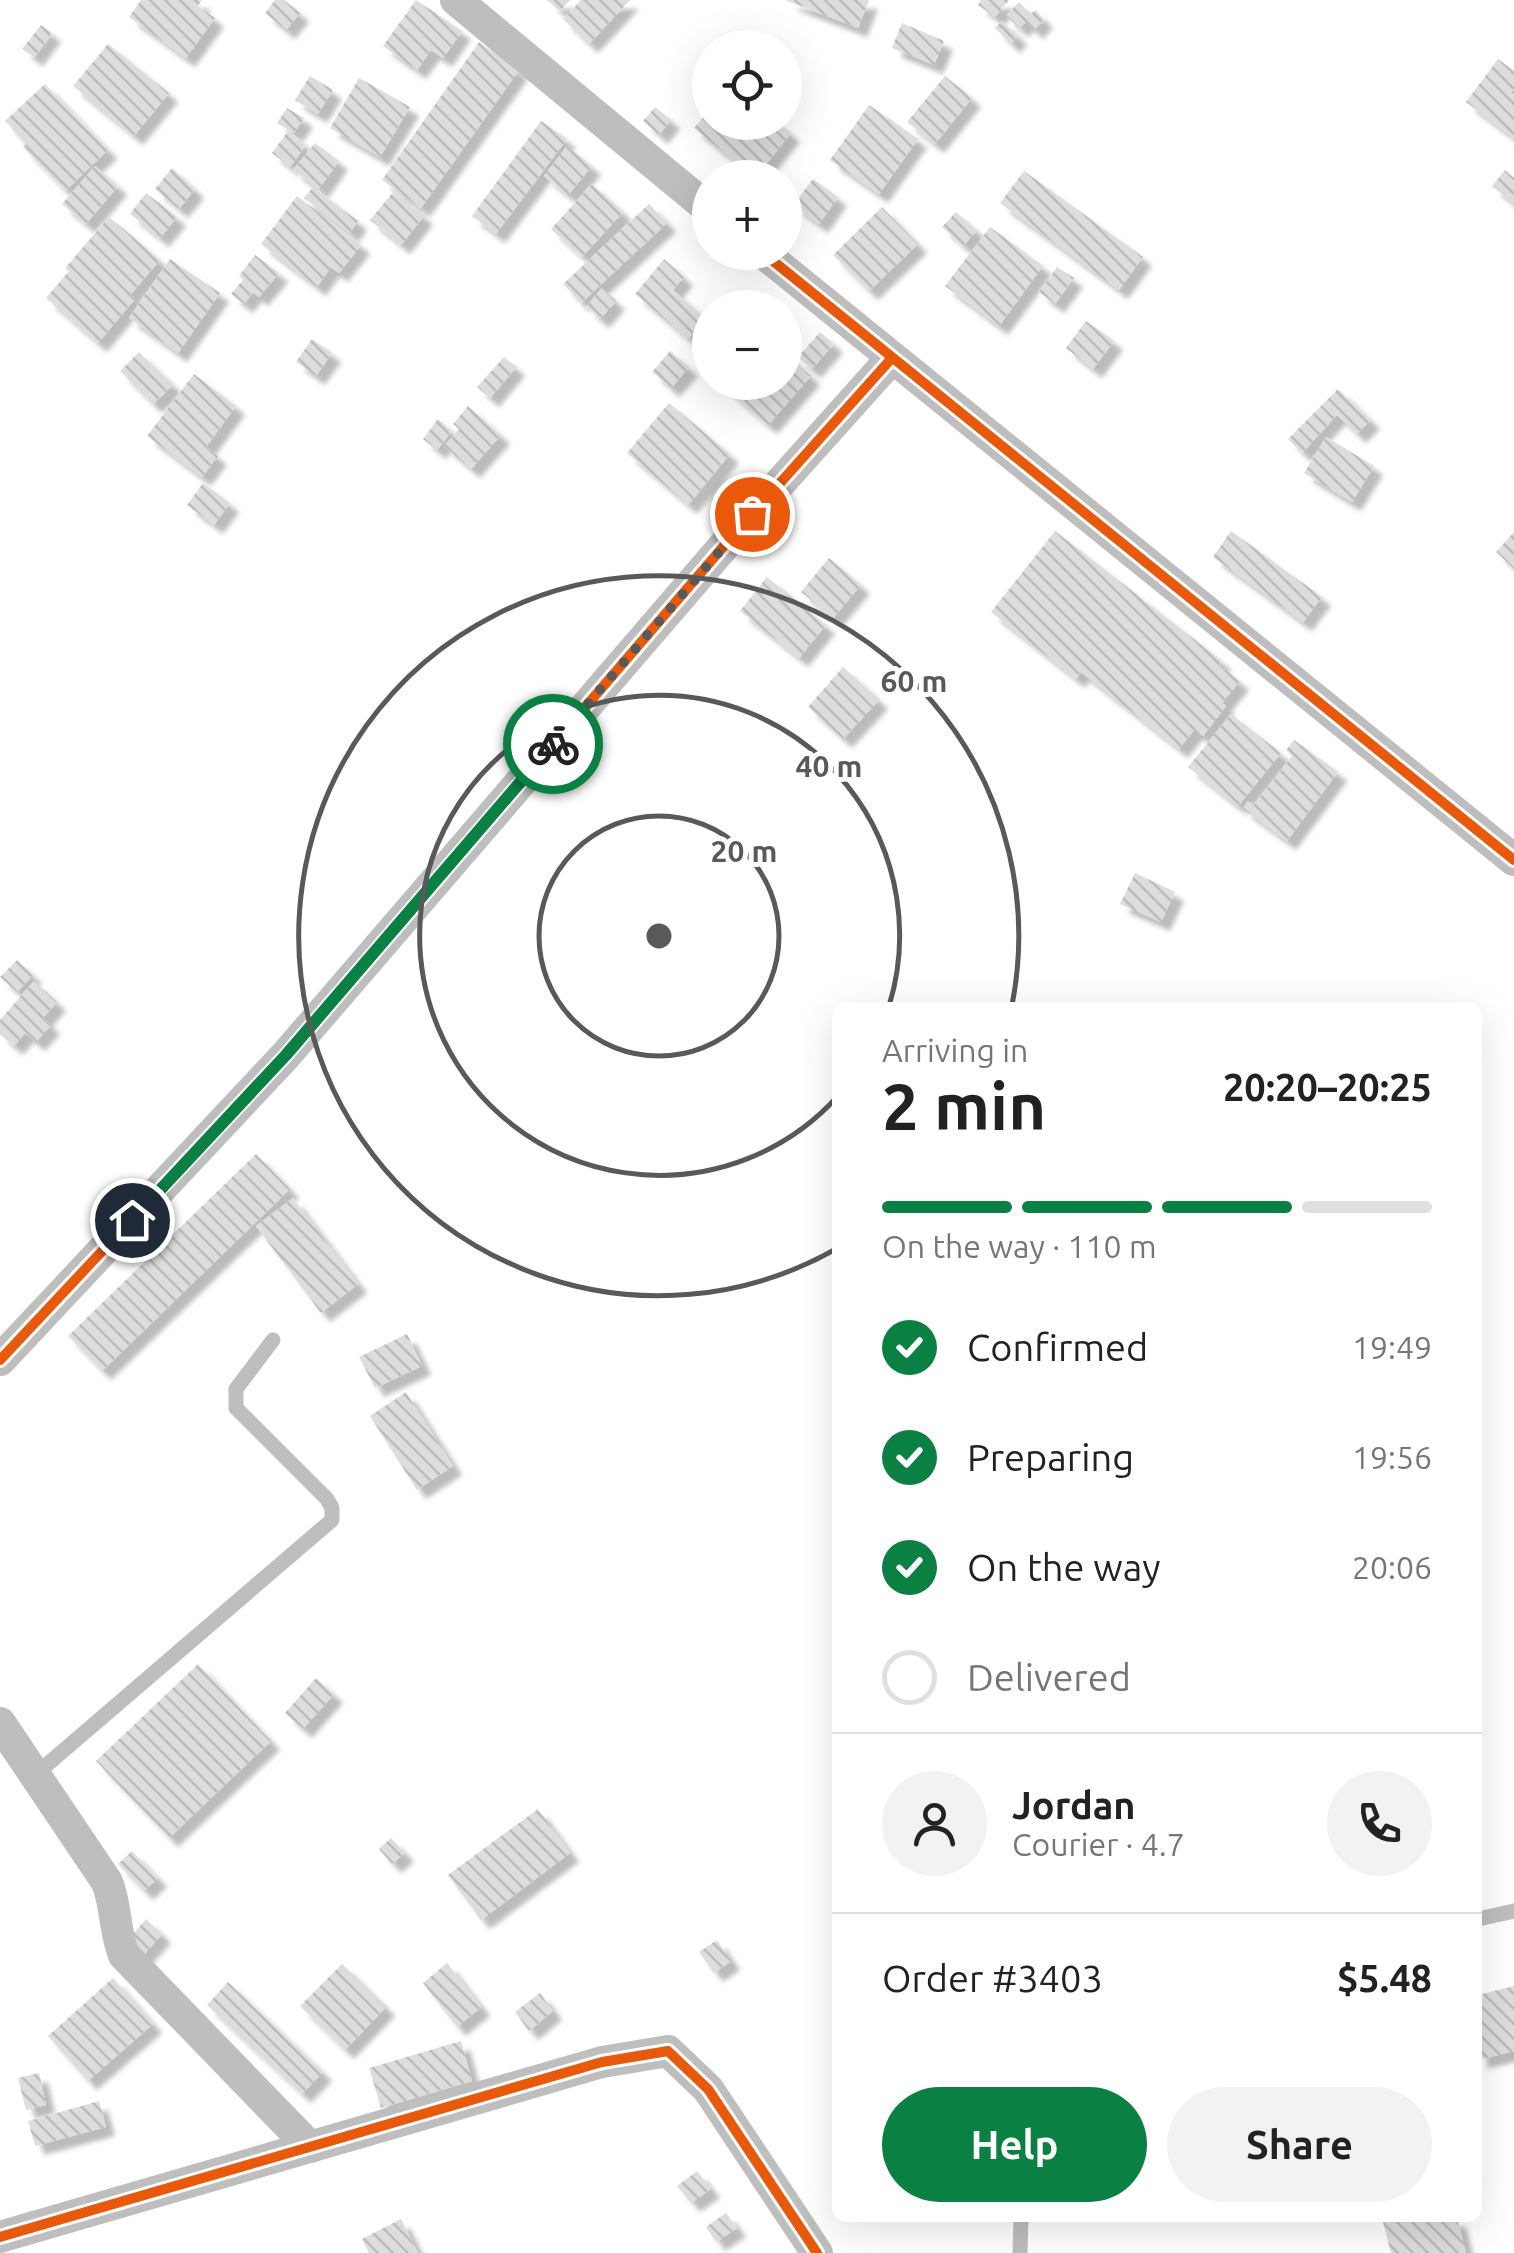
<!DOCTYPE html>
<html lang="en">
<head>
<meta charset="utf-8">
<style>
  :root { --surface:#fff; --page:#f2f2f2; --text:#222; --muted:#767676; --line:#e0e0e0; --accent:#0b8043 }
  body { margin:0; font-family:Ubuntu,sans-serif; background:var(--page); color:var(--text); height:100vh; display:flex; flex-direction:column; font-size:38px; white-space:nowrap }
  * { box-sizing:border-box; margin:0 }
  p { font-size:32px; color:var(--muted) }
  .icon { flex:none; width:55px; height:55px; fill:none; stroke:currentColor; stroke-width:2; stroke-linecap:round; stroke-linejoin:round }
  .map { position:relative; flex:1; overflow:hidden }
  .panel { position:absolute; left:832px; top:1002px; width:650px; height:1220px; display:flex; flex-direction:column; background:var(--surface); border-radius:15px; box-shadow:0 10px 40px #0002 }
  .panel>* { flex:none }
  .buttons { position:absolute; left:692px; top:30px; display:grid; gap:20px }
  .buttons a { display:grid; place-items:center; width:110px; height:110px; border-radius:50%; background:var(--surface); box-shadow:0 10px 40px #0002; font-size:50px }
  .pin { position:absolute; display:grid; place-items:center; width:85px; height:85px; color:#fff; margin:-42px; border:5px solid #fff; border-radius:50%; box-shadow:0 2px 10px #0007 }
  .courier { position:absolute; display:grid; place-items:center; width:100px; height:100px; margin:-50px; border:8px solid #0b8043; border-radius:50%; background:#fff; color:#222; box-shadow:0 2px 12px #0007 }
  .overview em { font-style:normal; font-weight:700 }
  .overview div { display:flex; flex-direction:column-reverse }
  .overview { display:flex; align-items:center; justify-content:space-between; height:170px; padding:0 50px }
  h1 { font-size:65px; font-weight:700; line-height:75px }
  .bar { display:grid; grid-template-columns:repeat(4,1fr); gap:15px 10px; align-content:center; height:120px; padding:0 50px }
  .bar i { height:12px; border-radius:8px; background:var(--line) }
  .bar .on { background:var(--accent) }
  .bar p { grid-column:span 4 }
  .line { display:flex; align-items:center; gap:25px; padding:0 50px; border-top:2px solid var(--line) }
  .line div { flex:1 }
  .round { display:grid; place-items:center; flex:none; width:105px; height:105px; border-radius:52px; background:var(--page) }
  ol { padding:0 50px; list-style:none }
  li { display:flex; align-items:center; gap:30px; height:110px }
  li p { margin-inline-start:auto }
  li .icon { padding:10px; border-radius:50%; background:var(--accent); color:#fff; stroke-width:4 }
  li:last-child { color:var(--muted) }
  li i { width:55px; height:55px; border:5px solid var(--line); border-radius:50% }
  .action { display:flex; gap:20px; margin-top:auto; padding:20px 50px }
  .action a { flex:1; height:115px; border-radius:60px; background:var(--accent); color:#fff; font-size:40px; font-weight:700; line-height:115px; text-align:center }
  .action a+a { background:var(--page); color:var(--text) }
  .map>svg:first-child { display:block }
</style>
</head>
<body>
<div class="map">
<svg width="1514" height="2253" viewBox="0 0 1514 2253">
  <defs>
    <pattern id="building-back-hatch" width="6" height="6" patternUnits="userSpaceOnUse" patternTransform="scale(2.5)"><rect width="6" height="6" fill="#ddd"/><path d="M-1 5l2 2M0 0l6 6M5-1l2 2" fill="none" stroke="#bcbcbc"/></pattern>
    <filter id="shadow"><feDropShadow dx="9" dy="9" stdDeviation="2.5" flood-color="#0004"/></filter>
  </defs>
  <rect width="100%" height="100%" fill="#fff"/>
  <g fill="url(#building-back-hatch)" filter="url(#shadow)">
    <path d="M141,0H202L198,6L215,18L186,58L129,17Z"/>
    <path d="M275,0H284L300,13L286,30L265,13Z"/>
    <path d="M416,0L462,31L443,58L431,50L417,70L383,46Z"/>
    <path d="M547,0H570L560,11Z"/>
    <path d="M581,0H630L589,44L563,19Z"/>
    <path d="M785,0H869L858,28Z"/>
    <path d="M981,0H1009L995,17L978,5Z"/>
    <path d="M1019,2L1031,14L1035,10L1044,19L1034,30L1026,22L1019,28L1006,16Z"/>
    <path d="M1002,21L1018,36L1011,44L995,28Z"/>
    <path d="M902,23L944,41L934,65L892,48Z"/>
    <path d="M41,25L52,33L34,57L22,49Z"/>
    <path d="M479,42L519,70L421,208L382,180Z"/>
    <path d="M108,44L169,93L134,136L73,86Z"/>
    <path d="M1498,59L1514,71V88L1511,93L1514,95V138L1466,102Z"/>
    <path d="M310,76L333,90L318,114L295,100Z"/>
    <path d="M945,76L972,98L935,144L907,122Z"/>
    <path d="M359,78L410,107L380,157L330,128Z"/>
    <path d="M45,84L108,150L65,191L23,147L26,144L5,121Z"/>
    <path d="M869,105L918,139L879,194L830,160Z"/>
    <path d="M655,107L671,120L659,135L643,121Z"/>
    <path d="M287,108L304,118L294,133L277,123Z"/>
    <path d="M710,109V122H778L791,133L755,178L694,128Z"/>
    <path d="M541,121L567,139L496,234L472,216Z"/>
    <path d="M288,131L306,145L290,167L272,153Z"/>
    <path d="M315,143L339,161L319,189L293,170Z"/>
    <path d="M567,146L592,166L568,195L544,176Z"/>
    <path d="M95,166L118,186L86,224L62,204Z"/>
    <path d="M172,168L195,189L179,209L155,189Z"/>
    <path d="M1505,170L1514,178V204L1492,186Z"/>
    <path d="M1024,171L1143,257L1119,290L1000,203Z"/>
    <path d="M813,179L838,197L819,224L793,205Z"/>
    <path d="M592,184L623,212L582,257L551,229Z"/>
    <path d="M313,187L358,221L350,233L304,198Z"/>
    <path d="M394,191L424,216L401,245L370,220Z"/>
    <path d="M146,193L177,217L160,238L130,214Z"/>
    <path d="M297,196L361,245L339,273L331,267L317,287L261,244Z"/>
    <path d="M649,204L667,223L581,303L563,284Z"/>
    <path d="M882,207L918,244L869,291L833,255Z"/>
    <path d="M956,212L977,230L963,246L942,227Z"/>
    <path d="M109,217L160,260L130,295L135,299L98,343L46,298L69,271L65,268Z"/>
    <path d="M990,227L1043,266L999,326L945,286Z"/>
    <path d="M255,255L279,273L259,297L253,292L244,304L231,294L243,280L239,276Z"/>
    <path d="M170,259L220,293L178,353L129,318Z"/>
    <path d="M664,259L684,277L673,290L705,318L688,339L635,294Z"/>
    <path d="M1057,267L1074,278L1055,304L1039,292Z"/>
    <path d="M602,288L616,301L600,319L586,307Z"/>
    <path d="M1086,321L1114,341L1093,369L1066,348Z"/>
    <path d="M820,332L834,344L812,369L798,357Z"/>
    <path d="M312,339L332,353L316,376L296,362Z"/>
    <path d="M670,351L689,367L671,388L652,372Z"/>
    <path d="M710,351V375L698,365Z"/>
    <path d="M139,352L173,385L153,404L120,371Z"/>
    <path d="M785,353L811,376L768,425L719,382H785Z"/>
    <path d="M504,357L516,367L490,398L477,387Z"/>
    <path d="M194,374L236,406L206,447L218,456L202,477L147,436Z"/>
    <path d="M1338,389L1371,420L1357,434L1337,415L1302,453L1288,439Z"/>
    <path d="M669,403L730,454L688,505L627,453Z"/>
    <path d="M468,406L501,435L471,469L444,446L459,429L453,424Z"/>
    <path d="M438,419L452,431L437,450L423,439Z"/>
    <path d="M1326,437L1374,466L1352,502L1304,473Z"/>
    <path d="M203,483L230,503L214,525L187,505Z"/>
    <path d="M1055,531L1222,661L1219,665L1240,681L1222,703L1226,706L1203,736L1194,730L1179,749L1081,672L1076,679L991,612Z"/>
    <path d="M1231,531L1322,597L1303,622L1213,557Z"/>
    <path d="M1514,532V569L1496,552Z"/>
    <path d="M829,558L861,585L833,618L801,592Z"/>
    <path d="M767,577L826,625L799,658L740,611Z"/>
    <path d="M843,667L879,700L843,739L808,707Z"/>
    <path d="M1231,714L1281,753L1238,806L1188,767Z"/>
    <path d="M1294,740L1338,772L1287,841L1243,809L1248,801L1254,805L1292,756L1286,750Z"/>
    <path d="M1135,873L1175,892L1161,922L1120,904Z"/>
    <path d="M17,960L33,975L17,992L0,977Z"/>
    <path d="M34,981L57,1002L43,1018L51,1025L36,1042L25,1033L14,1046L0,1034V1020Z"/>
    <path d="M256,1154L290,1189L102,1371L68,1336Z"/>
    <path d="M293,1198L358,1284L321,1313L256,1226Z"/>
    <path d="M407,1334L422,1366L375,1388L359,1357Z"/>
    <path d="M406,1392L453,1466L417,1490L370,1416Z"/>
    <path d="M198,1664L271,1741L169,1838L96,1761Z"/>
    <path d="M316,1678L334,1694L303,1729L285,1713Z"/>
    <path d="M538,1809L570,1853L481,1920L448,1875Z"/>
    <path d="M391,1838L405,1853L392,1864L379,1849Z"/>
    <path d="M132,1851L158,1878L144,1891L118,1864Z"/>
    <path d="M146,1919L162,1934L142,1957L126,1942Z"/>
    <path d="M717,1940L731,1961L714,1973L699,1952Z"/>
    <path d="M447,1963L481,2007L457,2027L423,1983Z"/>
    <path d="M342,1964L386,2007L345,2050L300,2006Z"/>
    <path d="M113,1978L153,2024L88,2081L48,2036Z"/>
    <path d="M228,1982L323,2072L302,2094L207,2005Z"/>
    <path d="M1514,1986V2051L1478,2060V1995Z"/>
    <path d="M540,1993L553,2011L529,2031L515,2012Z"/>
    <path d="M461,2041L472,2081L381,2108L369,2068Z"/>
    <path d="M39,2073L46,2105L26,2110L18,2078Z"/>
    <path d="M99,2101L106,2127L35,2146L28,2121Z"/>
    <path d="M697,2171L711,2189L691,2203L677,2186Z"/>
    <path d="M726,2213L737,2228L716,2242L706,2227Z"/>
    <path d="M1382,2218H1457L1466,2253H1391Z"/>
    <path d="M401,2219L418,2253H369L362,2239Z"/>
  </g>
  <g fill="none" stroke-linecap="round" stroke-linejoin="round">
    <g stroke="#bebebe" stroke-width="15">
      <path d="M35,1775L332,1520V1508L327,1499L236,1408V1389L273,1340"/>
      <path d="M1478,1919L1514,1911"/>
      <path d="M1020,2253L1021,2218"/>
    </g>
    <g stroke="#bebebe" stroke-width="32">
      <path d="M456,0L710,210"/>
      <path d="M762,252L1514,860"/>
      <path d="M0,1360L286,1055L729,540L891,359"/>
      <path d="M0,1723L107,1882C117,1907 114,1932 124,1955L310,2147"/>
      <path d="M0,2237L602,2062L668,2051L708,2089L817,2253"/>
    </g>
    <g stroke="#fff" stroke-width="16">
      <g id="cycleway">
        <path d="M762,252L1514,860"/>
        <path d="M0,1360L286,1055L729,540L891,359"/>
        <path d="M0,2237L602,2062L668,2051L708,2089L817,2253"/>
      </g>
    </g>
    <use href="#cycleway" stroke="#e8590c" stroke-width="10"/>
  </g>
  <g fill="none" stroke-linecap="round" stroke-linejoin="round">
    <path stroke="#595959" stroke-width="10" stroke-dasharray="0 18" d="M553,744L752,514"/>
    <path stroke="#0b8043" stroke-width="12" d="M132,1220L286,1055L553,744"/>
  </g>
  <g fill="none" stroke="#595959" stroke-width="5">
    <circle cx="659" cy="936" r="120"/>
    <path d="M837 1097A240 240 0 1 1 889 1006"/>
    <path d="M836 1249A360 360 0 1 1 1012 1005"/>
  </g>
  <circle cx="659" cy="936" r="15" fill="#595959" stroke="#fff" stroke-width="5"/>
  <g font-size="30" text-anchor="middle" font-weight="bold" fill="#595959" stroke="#fff" stroke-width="10" stroke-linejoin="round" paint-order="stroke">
    <text x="914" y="692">60 m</text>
    <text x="829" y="777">40 m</text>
    <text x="744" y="862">20 m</text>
  </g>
</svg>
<div class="buttons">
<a><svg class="icon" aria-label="locate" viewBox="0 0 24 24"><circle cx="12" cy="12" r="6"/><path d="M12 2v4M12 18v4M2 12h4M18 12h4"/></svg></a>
<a>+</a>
<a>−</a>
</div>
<div class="pin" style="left:752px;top:514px;background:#ea580c"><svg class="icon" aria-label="bag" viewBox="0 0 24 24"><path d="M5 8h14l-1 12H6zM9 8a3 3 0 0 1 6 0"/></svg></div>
<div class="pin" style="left:132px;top:1220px;background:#1f2937"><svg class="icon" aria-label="home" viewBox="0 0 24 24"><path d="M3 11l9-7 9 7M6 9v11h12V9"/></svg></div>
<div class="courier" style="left:553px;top:744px"><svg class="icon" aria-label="bike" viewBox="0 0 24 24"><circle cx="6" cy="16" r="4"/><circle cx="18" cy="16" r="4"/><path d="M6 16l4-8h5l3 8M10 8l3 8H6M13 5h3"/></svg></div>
<section class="panel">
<div class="overview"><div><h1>2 min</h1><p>Arriving in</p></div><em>20:20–20:25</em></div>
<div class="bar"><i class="on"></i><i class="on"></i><i class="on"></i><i></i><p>On the way · 110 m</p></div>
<ol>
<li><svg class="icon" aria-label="check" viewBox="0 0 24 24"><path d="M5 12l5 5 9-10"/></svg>Confirmed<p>19:49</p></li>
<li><svg class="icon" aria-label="check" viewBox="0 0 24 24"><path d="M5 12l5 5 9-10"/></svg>Preparing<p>19:56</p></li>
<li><svg class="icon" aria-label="check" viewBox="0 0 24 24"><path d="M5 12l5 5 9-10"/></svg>On the way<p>20:06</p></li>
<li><i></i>Delivered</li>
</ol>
<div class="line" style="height:180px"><a class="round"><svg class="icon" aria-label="person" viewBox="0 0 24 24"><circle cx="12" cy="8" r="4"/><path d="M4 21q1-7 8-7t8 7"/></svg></a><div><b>Jordan</b><p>Courier · 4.7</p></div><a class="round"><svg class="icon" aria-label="phone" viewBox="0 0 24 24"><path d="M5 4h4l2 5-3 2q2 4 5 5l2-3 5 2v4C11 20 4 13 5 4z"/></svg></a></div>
<div class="line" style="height:130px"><div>Order #3403</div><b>$5.48</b></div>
<div class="action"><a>Help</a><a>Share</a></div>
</section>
</div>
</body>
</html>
